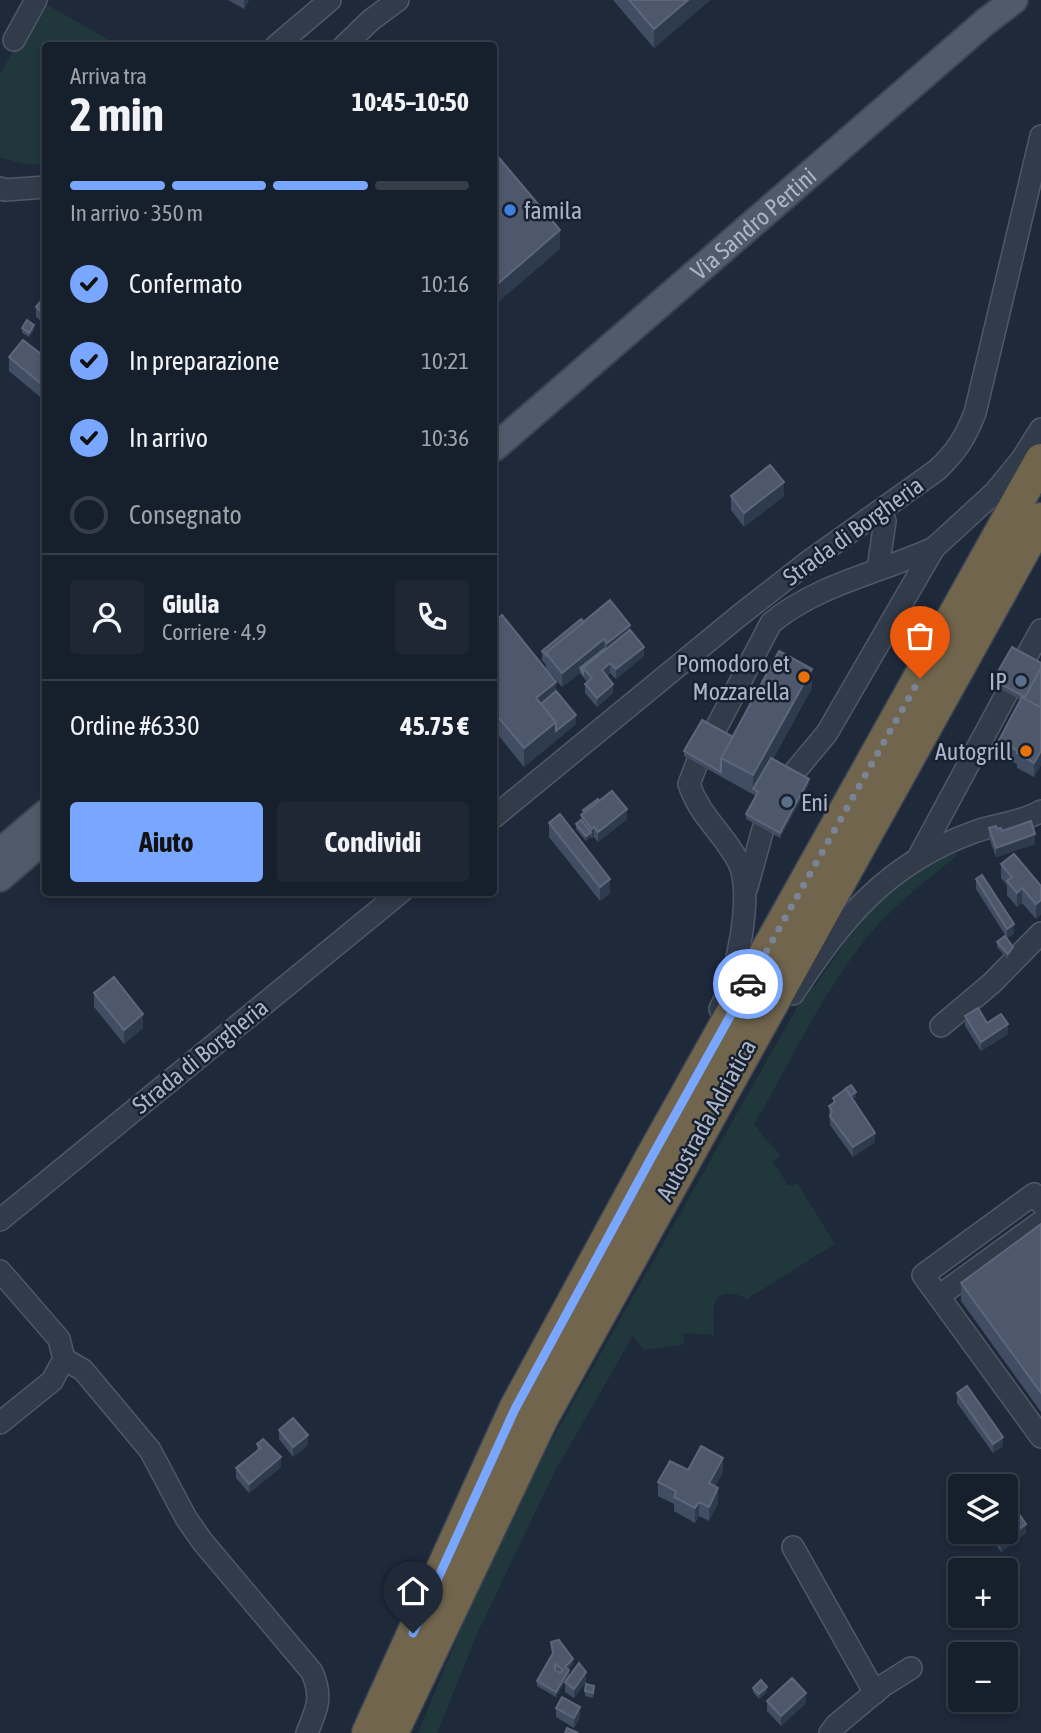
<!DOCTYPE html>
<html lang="it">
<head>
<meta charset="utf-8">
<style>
  :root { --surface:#161f2c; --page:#1f2734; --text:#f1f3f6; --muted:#9ea2a9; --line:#353d48; --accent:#79a7ff }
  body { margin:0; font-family:"Asap Condensed",sans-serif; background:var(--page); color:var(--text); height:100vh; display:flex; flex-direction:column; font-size:26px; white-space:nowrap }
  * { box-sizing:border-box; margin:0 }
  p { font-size:23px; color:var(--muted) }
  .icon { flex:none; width:38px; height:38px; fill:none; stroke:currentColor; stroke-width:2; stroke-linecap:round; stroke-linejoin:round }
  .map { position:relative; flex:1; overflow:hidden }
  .details { position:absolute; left:42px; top:42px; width:455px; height:854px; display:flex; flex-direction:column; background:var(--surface); border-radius:7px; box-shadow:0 4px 10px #0003,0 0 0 2px var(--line) }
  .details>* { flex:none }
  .fabs { position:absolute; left:948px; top:1474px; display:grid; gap:14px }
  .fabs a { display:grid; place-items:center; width:70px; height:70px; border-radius:7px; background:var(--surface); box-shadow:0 4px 10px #0003,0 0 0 2px var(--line); font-size:35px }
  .pin { position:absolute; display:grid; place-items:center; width:60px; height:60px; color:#fff; margin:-72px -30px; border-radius:50% 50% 50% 0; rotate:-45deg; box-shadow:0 0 7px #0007 }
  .pin .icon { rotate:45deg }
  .courier { position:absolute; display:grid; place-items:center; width:70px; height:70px; margin:-35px; border:5px solid #79a7ff; border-radius:50%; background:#fff; color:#222; box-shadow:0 2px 9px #0007 }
  .headline em { font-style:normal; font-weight:700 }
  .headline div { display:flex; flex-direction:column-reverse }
  .headline { display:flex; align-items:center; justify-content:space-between; height:119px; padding:0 28px }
  h1 { font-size:46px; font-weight:700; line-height:52px }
  .bar { display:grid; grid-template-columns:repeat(4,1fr); gap:10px 7px; align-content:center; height:84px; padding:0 28px }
  .bar i { height:9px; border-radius:5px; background:var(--line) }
  .bar .on { background:var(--accent) }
  .bar p { grid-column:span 4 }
  .line { display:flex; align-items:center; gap:18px; padding:0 28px; border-top:2px solid var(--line) }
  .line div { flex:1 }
  .round { display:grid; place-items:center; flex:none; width:74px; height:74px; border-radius:7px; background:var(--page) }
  ol { padding:0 28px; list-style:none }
  li { display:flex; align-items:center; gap:21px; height:77px }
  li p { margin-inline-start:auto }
  li .icon { padding:7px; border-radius:50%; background:var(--accent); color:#111; stroke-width:4 }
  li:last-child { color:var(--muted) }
  li i { width:38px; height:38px; border:4px solid var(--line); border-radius:50% }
  .action { display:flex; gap:14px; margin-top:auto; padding:14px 28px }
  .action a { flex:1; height:80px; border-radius:7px; background:var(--accent); color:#111; font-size:28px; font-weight:700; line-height:80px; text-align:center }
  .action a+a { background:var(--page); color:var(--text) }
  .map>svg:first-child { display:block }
</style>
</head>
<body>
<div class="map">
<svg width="1041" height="1733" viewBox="0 0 1041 1733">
  <rect width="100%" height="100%" fill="#1e293a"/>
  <g fill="#20373b">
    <path d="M42,2L118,45L46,46L45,164C30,166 15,162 0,157V74Z"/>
    <path d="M955,853L957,856C922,884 886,911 859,948C818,1002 788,1066 754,1125L781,1156L773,1162L788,1185L798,1184L835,1244L747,1299C740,1295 733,1293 725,1294C708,1298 715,1322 714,1335L683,1333L685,1342L681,1345L644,1350L633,1336L555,1471L478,1632L437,1733H418L473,1599L546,1450L808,988L815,986C838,953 860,918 890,892C909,875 933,864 955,853Z"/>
  </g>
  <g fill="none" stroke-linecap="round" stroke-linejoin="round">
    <g stroke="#4f5868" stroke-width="24">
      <g id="minor">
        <path d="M14,40L36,0"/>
        <path d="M276,46L330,0"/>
        <path d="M344,46L371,20L398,0"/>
        <path d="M0,188L5,190L46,187"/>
        <path d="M878,569L885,521L880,511"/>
        <path d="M1025,659L1041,630"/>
        <path d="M714,732L771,623C818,584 879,573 934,548"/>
        <path d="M697,763L689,784C700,817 723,832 738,861C755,891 736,979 720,1009"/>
        <path d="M792,775L827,733L934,548L995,492L1022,459L1041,429"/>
        <path d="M494,817L740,615L808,562L937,470C957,451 965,438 975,413L1041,136"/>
        <path d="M919,856L1007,693"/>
        <path d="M747,887L763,829"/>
        <path d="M793,994C843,918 886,864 974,832C995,824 1021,823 1041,811"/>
        <path d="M941,1026L992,983L1041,933"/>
        <path d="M1041,1203L1034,1194L923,1275L1041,1437"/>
        <path d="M0,1220L401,892"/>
        <path d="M0,1271L59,1339L64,1359"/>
        <path d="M939,1296L1041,1222"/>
        <path d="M64,1359L83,1370L150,1450L186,1518L202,1541L312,1672C323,1698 317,1708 307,1733"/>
        <path d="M0,1423L52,1381L64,1359"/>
        <path d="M793,1547L875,1693"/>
        <path d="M830,1733L836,1725L884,1685L911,1668"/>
      </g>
    </g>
    <g stroke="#3b4453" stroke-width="30">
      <g id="major">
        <path id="s1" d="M494,448L984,23L1014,0"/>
        <path d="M0,852L46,813"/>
        <path d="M0,878L46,838"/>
      </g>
    </g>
    <g stroke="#3c4554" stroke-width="35">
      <g id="highway">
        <path d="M368,1733L515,1409L650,1160L1041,460"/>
        <path d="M392,1733L542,1418L1041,519"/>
      </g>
    </g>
    <use href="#minor" stroke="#323b4a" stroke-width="21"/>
    <use href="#major" stroke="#4f5a6a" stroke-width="26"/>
    <use href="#highway" stroke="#71654e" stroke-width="32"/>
  </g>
  <g fill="#414d62">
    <path d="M228,0H249L244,9Z"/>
    <path d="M613,0H710L654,48Z"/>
    <path d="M46,295V325L36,317V307Z"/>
    <path d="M22,328L34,330L29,337L22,333Z"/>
    <path d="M9,357L46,358L45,401L9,371Z"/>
    <path d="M731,496H784L744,527L731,510Z"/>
    <path d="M494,622L576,724L524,767L494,730Z"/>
    <path d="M584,622L630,630L644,656L616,679L610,673L607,676L613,693L597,707L585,693V684L587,682L580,673L562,687L546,668V665L542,660V651Z"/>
    <path d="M1041,663V765L1034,777L1017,768V764L999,754V740L1021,700L993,685V680Z"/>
    <path d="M812,688L773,759L809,784L780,838L746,819V814L756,796L684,756V751L733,737Z"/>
    <path d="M599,801L627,819L598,842L594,837L592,838L591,837L586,841L576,829V824L581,820V815L583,814V810Z"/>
    <path d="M549,823L610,893L600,901L549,837Z"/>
    <path d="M989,828L997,829L1035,844L996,857L989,838Z"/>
    <path d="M1001,864L1041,886V914L1036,919L1022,903L1017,907L1007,895V885L1001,878Z"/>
    <path d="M976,879L1014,934L1007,938L976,889Z"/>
    <path d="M997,942L1013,952L1008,959L997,947Z"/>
    <path d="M94,993L143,1028L124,1044L94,1007Z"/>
    <path d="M965,1016L987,1023L1008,1034L981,1051L965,1026Z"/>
    <path d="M856,1097L852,1099L875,1142L853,1157L830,1125L829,1106L833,1103V1098Z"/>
    <path d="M1041,1224V1412L961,1301V1283Z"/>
    <path d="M957,1393L1003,1446L993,1453L957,1403Z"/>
    <path d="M279,1430L308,1445L293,1457L279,1439Z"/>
    <path d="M257,1444L281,1467L249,1493L236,1478V1468L257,1451Z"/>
    <path d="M688,1470L723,1472L715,1486L718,1503L709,1521L699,1516L695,1523L674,1511V1504L658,1496V1482Z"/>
    <path d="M989,1531H1006L1026,1533L1001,1552L989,1535Z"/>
    <path d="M551,1642L573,1664L568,1669L569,1675L556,1697L537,1686V1681L553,1654Z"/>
    <path d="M565,1682H586L574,1698L565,1692Z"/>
    <path d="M753,1688L767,1692L759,1699L753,1692Z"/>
    <path d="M585,1691H594L593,1698L585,1696Z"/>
    <path d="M767,1701L806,1703L781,1726L767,1711Z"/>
    <path d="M556,1708L580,1717L574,1728L556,1717Z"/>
  </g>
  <g fill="#2e3a4d">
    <path d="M244,0H249L244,9Z"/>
    <path d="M688,0H710L654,48V29Z"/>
    <path d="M560,230V249L494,306V287Z"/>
    <path d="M34,325V330L29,337V333Z"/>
    <path d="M784,482V496L744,527V513Z"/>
    <path d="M630,625V639L607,653V643Z"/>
    <path d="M604,639V653L583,668H580V673L562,687V673Z"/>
    <path d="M644,647V656L616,679V669Z"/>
    <path d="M610,663V673L602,679V670Z"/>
    <path d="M812,669V688L755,791L753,789V775Z"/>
    <path d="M556,682V700L541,713L536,698Z"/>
    <path d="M613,684V693L597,707V698Z"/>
    <path d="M576,715V724L524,767V748L556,722Z"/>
    <path d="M1041,751V765L1034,777V763Z"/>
    <path d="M809,779V784L780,838V833Z"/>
    <path d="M627,809V819L598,842V832Z"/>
    <path d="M594,827V837L592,838V829Z"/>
    <path d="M591,832V837L586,841V836Z"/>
    <path d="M1035,834V844L996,857V848Z"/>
    <path d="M610,879V893L600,901V887Z"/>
    <path d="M1022,888V903L1017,907V893Z"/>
    <path d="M1041,900V914L1036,919V904Z"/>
    <path d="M1014,924V934L1007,938V929Z"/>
    <path d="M1013,947V952L1008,959V954Z"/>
    <path d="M143,1014V1028L124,1044V1030Z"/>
    <path d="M1008,1024V1034L981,1051V1042Z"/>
    <path d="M856,1092V1097L850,1101V1096Z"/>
    <path d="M875,1133V1142L853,1157V1147Z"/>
    <path d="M308,1435V1445L293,1457V1447Z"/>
    <path d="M1003,1437V1446L993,1453V1444Z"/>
    <path d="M281,1457V1467L249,1493V1484Z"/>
    <path d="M723,1458V1472L709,1498V1483Z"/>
    <path d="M718,1488V1503L709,1521V1507Z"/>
    <path d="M699,1502V1516L695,1523V1508Z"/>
    <path d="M1026,1524V1533L1001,1552V1542Z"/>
    <path d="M573,1659V1664L565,1671V1667Z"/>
    <path d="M569,1670V1675L556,1697V1692Z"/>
    <path d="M586,1672V1682L574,1698V1689Z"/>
    <path d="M767,1687V1692L759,1699V1694Z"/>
    <path d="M806,1693V1703L781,1726V1716Z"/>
    <path d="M580,1707V1717L574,1728V1718Z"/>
  </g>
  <g fill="#4d586d" stroke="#5c677b" stroke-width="2" fill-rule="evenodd">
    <path d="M629,0H688L654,29Z"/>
    <path d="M494,152L560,230L494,287Z"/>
    <path d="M46,295V316L36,307Z"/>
    <path d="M27,320L34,325L29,333L22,328Z"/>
    <path d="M23,340L46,358L45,387L9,357Z"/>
    <path d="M770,465L784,482L744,513L731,496Z"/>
    <path d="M610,600L630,625L607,643L604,639L562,673L546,653Z"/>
    <path d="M502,615L556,682L536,698L556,722L524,748L494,712V622Z"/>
    <path d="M581,619L584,622L546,653V655L542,651Z"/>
    <path d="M630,630L644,647L616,669L610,663L602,670L613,684L597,698L585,684L592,678L583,668Z"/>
    <path d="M1012,647L1041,663V668L1025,697L993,680Z"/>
    <path d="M604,649L605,650L583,668V673L580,668Z"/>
    <path d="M779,651L812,669L753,775L721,758Z"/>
    <path d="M1041,668V708L1024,699Z"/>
    <path d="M556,691L576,715L556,731V722L541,704Z"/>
    <path d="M1022,697L1041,708V751L1034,763L1017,753L1018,751L999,740Z"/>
    <path d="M702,720L733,737L721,758V772L684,751Z"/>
    <path d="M771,758L809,779L780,833L746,814L758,792L753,789Z"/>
    <path d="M612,791L627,809L598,832L594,827L592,829L581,815Z"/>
    <path d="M598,799L599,801L585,812L583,810Z"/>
    <path d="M560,814L610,879L600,887L549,823Z"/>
    <path d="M581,820L591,832L586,836L576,824Z"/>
    <path d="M1031,821L1035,834L996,848L989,828L996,826L997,829L1001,828L1002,831Z"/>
    <path d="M1014,854L1041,886V900L1036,904L1022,888L1017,893L1007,881L1012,877L1001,864Z"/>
    <path d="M982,875L1014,924L1007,929L976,879Z"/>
    <path d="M1005,936L1013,947L1008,954L997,942Z"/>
    <path d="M114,977L143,1014L124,1030L94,993Z"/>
    <path d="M978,1008L987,1023L1001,1014L1008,1024L981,1042L965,1016Z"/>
    <path d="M851,1085L856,1092L850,1096L845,1089Z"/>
    <path d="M846,1089L875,1133L853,1147L830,1116L832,1111L829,1106L835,1102L833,1098Z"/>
    <path d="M1041,1224V1393L961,1283Z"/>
    <path d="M967,1386L1003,1437L993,1444L957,1393Z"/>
    <path d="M293,1418L308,1435L293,1447L279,1430Z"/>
    <path d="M263,1439L281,1457L249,1484L236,1468L261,1448L257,1444Z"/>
    <path d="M701,1446L723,1458L709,1483L718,1488L709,1507L699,1502L695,1508L674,1497L676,1491L658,1482L670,1461L688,1470Z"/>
    <path d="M1014,1507L1026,1524L1001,1542L993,1531H1006V1512Z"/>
    <path d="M559,1640L573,1659L565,1667L569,1670L556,1692L537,1681L553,1653L551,1642ZM555,1664L563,1670L560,1673L555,1670Z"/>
    <path d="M579,1663L586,1672L574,1689L565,1682Z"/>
    <path d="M792,1678L806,1693L781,1716L767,1701Z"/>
    <path d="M761,1680L767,1687L759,1694L753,1688Z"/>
    <path d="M586,1684L594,1686L593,1693L585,1691Z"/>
    <path d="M562,1697L580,1707L574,1718L556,1708Z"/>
    <path d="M567,1728L578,1733H565Z"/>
  </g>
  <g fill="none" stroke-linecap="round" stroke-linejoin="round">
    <path stroke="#7a8496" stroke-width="7" stroke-dasharray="0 12.6" d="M748,984L920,678"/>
    <path stroke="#79a7ff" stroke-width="9" d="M413,1633L515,1409L650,1160L748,984"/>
  </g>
  <circle fill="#3f7fe0" stroke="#17202e" stroke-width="2.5" cx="510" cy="210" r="7"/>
  <g fill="#e8710a" stroke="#17202e" stroke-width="2.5">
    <circle cx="804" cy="677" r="7"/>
    <circle cx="1026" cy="751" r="7"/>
  </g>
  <g fill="#5c6f8a" stroke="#17202e" stroke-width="2.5">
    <circle cx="1021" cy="681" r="7"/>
    <circle cx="787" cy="802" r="7"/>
  </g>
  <g text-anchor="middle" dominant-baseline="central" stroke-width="5" stroke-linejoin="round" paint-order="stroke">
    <g font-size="24" fill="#acb5c7" stroke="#17202e" text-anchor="end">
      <text x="524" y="210" text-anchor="start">famila</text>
      <text x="790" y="663">Pomodoro et<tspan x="790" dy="28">Mozzarella</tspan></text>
      <text x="1007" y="681">IP</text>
      <text x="1012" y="751">Autogrill</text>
      <text x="801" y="802" text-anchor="start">Eni</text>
    </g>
    <g font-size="24" fill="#acb5c7" stroke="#17202e">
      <text stroke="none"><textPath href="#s1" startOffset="343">Via Sandro Pertini</textPath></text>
      <text transform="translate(853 531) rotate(-36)">Strada di Borgheria</text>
      <text transform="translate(200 1056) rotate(-39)">Strada di Borgheria</text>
      <text transform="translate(706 1120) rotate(-61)">Autostrada Adriatica</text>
    </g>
  </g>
</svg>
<div class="fabs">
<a><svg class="icon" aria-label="layers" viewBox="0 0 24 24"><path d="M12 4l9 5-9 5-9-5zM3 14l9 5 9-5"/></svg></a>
<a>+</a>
<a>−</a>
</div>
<div class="pin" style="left:920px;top:678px;background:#ea580c"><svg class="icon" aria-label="bag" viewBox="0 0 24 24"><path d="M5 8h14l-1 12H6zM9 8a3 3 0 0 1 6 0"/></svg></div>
<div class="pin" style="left:413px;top:1633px;background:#1f2937"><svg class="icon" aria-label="home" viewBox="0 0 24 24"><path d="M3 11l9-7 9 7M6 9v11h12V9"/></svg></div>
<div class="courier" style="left:748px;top:984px"><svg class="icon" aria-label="car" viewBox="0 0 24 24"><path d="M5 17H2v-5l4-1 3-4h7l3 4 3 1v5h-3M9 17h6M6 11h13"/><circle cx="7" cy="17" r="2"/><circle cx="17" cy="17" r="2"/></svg></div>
<section class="details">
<div class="headline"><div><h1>2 min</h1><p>Arriva tra</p></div><em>10:45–10:50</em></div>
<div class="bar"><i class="on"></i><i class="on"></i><i class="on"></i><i></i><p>In arrivo · 350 m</p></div>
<ol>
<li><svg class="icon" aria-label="check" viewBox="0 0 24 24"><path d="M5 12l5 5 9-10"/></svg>Confermato<p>10:16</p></li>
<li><svg class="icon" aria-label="check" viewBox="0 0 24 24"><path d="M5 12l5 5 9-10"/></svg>In preparazione<p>10:21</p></li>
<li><svg class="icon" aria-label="check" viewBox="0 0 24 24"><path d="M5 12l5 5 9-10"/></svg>In arrivo<p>10:36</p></li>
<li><i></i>Consegnato</li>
</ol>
<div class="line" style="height:126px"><a class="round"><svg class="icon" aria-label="person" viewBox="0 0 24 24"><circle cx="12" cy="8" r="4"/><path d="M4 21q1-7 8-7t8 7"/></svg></a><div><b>Giulia</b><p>Corriere · 4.9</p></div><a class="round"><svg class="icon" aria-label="phone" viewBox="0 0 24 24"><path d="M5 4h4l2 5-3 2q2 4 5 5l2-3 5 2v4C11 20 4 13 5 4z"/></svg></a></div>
<div class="line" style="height:91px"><div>Ordine #6330</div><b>45.75 €</b></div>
<div class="action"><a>Aiuto</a><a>Condividi</a></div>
</section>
</div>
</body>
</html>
